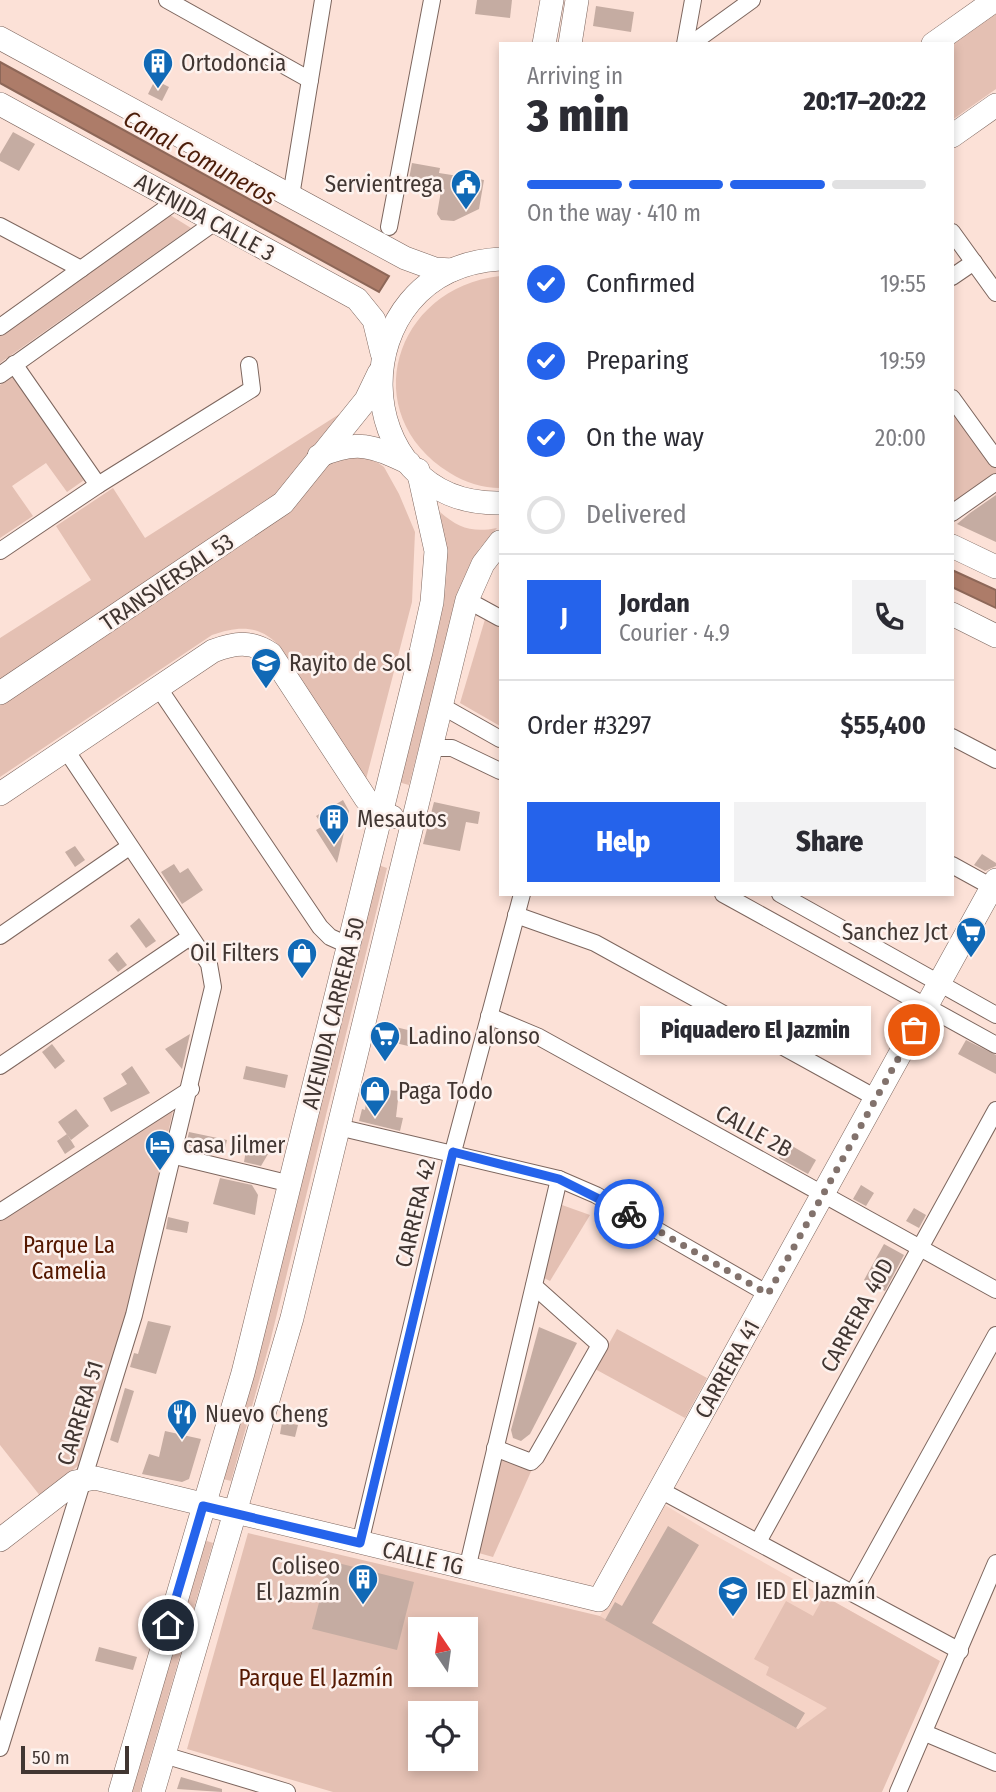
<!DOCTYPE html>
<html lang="en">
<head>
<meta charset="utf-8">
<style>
  :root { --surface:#fff; --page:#f2f2f3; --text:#2b2b33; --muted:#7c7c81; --line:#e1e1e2; --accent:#2563eb }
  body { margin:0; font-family:"Fira Sans Condensed",sans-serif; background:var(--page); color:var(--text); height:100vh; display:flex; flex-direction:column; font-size:26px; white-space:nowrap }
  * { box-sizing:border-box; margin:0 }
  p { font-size:23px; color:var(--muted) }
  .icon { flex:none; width:38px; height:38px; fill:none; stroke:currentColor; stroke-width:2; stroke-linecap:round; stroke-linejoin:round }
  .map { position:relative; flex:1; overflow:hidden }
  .sheet { position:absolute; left:499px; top:42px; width:455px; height:854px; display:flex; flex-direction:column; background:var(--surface); border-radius:0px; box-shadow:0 4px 10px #0003 }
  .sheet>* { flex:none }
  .needle { width:46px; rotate:347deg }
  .controls { position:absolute; left:408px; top:1617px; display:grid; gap:14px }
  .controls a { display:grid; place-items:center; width:70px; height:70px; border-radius:0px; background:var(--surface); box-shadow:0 4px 10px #0003; font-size:35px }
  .scale { position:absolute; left:21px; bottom:18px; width:108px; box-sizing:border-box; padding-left:7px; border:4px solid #413632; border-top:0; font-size:19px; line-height:24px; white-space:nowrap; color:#413632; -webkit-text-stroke:5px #fdf2ee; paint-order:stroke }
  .pin { position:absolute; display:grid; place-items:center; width:60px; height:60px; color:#fff; margin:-30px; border:4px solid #fff; border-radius:50%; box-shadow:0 2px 7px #0007 }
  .courier { position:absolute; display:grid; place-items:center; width:70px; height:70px; margin:-35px; border:5px solid #2563eb; border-radius:50%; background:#fff; color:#222; box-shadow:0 2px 9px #0007 }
  .bubble { position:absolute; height:49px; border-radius:0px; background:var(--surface); box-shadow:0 4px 10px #0003; font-size:23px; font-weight:800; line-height:49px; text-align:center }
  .overview em { font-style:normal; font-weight:800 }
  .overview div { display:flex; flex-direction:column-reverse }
  .overview { display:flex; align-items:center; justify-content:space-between; height:119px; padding:0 28px }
  h1 { font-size:46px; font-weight:800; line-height:52px }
  .bar { display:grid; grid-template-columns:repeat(4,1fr); gap:10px 7px; align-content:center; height:84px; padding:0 28px }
  .bar i { height:9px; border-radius:5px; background:var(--line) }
  .bar .active { background:var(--accent) }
  .bar p { grid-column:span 4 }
  .line { display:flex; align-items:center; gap:18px; padding:0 28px; border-top:2px solid var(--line) }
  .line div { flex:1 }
  .round { display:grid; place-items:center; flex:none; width:74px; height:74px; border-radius:0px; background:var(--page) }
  ol { padding:0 28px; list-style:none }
  li { display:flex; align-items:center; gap:21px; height:77px }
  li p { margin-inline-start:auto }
  li .icon { padding:7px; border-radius:50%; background:var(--accent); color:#fff; stroke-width:4 }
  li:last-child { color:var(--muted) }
  li i { width:38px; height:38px; border:4px solid var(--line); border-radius:50% }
  .action { display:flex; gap:14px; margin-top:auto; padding:14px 28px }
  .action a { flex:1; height:80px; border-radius:0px; background:var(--accent); color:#fff; font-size:28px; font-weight:800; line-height:80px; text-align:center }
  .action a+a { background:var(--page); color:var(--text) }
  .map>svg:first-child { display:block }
</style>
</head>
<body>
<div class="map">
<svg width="996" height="1792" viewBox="0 0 996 1792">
  <rect width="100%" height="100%" fill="#fce1d7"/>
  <path fill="#f5d3c6" d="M665,1505L711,1533L915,1647L798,1729L752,1703L600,1616Z"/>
  <g fill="#e4c0b3" fill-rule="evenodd">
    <path d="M996,11V89L952,120V44Z"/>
    <path d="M170,215L191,228L0,363V336Z"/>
    <path d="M500,276V488C483,488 464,482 450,473C355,414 394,288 500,276Z"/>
    <path d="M15,374L87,478L67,492L46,463L12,486L33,516L0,538V385Z"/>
    <path d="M952,405L996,468V474L952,506Z"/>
    <path d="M352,406L280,495L0,684V638L91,580L56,526L113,488L145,538Z"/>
    <path d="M340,453L370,457L384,467L399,494L415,532L412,602L365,783L281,648C261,625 240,625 212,635L0,777V701Z"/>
    <path d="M440,512C458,528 473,533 497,528L479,549L458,595L409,785L398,782L445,591L447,567Z"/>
    <path d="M486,616L500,625V726L460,703Z"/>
    <path d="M378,865L387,868L270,1342L231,1481L223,1479Z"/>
    <path d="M174,1106L130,1307L80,1464L41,1497L0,1445V1220Z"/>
    <path d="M562,1205L590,1215L550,1281L542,1277Z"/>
    <path d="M617,1329L707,1378L685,1418L595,1369Z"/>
    <path d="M498,1456L533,1467L493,1557L475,1552Z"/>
    <path d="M248,1533L600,1616L798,1729L827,1708L766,1675L769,1667L754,1659L786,1601L813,1616L824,1596L940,1661L882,1792H333L187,1749ZM420,1629H466V1675H420ZM420,1713H466V1759H420Z"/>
    <path d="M204,1540L213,1543L140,1792H129Z"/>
  </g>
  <g fill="#ad7c69" stroke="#8d6758" stroke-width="2">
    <path d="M0,62L389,276L379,292L0,83Z"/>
    <path d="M952,570L996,590V608L952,587Z"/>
  </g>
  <g fill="#c5aca2">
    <path d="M477,0H512L510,18L475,14Z"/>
    <path d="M596,6L634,12L631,32L593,26Z"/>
    <path d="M155,80L169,87L162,101L148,94Z"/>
    <path d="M13,132L35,144L19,171L0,161V154Z"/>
    <path d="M412,163L440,168L439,173L484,180L479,209L454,221L441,220L437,214L442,185L409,179Z"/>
    <path d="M996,495V542L957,524L970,513Z"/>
    <path d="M343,800L349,811L337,863L316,830L323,826L316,816Z"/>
    <path d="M434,802L480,812L478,824L466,822L460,851L423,844Z"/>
    <path d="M75,846L85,860L75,867L65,852Z"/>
    <path d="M982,854L996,863V866L985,871L974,865Z"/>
    <path d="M174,864L180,873L188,868L203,890L182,904L161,872Z"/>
    <path d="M139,918L156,941L146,948L130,926Z"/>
    <path d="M117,952L127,965L118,972L108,960Z"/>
    <path d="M933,1022L943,1027L935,1041L926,1036Z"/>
    <path d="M383,1024L412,1031L408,1046L379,1039Z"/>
    <path d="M190,1034L182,1069L165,1049Z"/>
    <path d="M966,1040L996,1055V1074L958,1054Z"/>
    <path d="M52,1044L65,1061L55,1069L42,1052Z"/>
    <path d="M132,1066L150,1093L111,1112L103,1098L127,1084L121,1074Z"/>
    <path d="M246,1066L288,1075L285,1088L243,1079Z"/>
    <path d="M368,1088L399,1091L396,1117L403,1118L400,1131L359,1121L362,1109L365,1110Z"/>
    <path d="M76,1109L89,1126L71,1140L58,1122Z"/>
    <path d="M189,1132L227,1140L224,1153L186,1145Z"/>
    <path d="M67,1134L75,1147L65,1154L57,1141Z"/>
    <path d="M787,1143L816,1160L808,1174L779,1158Z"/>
    <path d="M246,1150L268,1154L261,1166L244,1162Z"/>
    <path d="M220,1178L252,1185L258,1195L255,1215L213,1204Z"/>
    <path d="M861,1185L874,1193L866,1206L853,1199Z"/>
    <path d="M914,1208L926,1215L919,1228L906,1221Z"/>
    <path d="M168,1217L189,1222L187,1233L166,1229Z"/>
    <path d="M884,1244L904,1255L885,1291L864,1280Z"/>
    <path d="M148,1321L171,1326L156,1374L130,1367L134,1353L138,1354Z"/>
    <path d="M539,1327L577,1343L530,1434L521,1441L513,1438L511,1430Z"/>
    <path d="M125,1388L134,1391L118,1443L110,1440Z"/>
    <path d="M282,1422L298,1425L295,1437L280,1434Z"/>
    <path d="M165,1431L201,1439L189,1479L182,1482L142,1474L149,1454L159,1457Z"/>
    <path d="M668,1526L699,1545L652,1623L805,1713L796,1728L605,1620L615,1602L622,1606Z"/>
    <path d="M330,1561L414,1582L397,1650L312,1629Z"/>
    <path d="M99,1647L137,1657L133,1670L95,1661Z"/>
    <path d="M181,1777L222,1789V1792L177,1789Z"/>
  </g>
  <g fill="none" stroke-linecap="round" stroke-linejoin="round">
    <g stroke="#7d665e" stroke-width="18">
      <g id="street">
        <path d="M167,0L310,80"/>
        <path d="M685,44L693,0"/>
        <path d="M691,44L752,0"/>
        <path d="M291,196L323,0"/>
        <path d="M0,226L81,269"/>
        <path d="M389,227L432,0"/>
        <path d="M952,232L996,293"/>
        <path d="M952,277L974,262"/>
        <path d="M0,327L176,201"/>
        <path d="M14,364L98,485"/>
        <path d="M0,375L215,222"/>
        <path d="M952,398L996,459"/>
        <path d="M952,513L996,482"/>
        <path d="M0,551L98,485L252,389L249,365"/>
        <path d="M467,600L500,618"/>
        <path d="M158,687L320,927L330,937L350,946"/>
        <path d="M440,705L500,739"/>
        <path d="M952,737L996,760"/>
        <path d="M430,748H452L500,771"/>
        <path d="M952,865L992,887"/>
        <path d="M723,894L996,1045"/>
        <path d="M780,894L996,1015"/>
        <path d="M516,915L595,943L876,1098"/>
        <path d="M0,936L129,847"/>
        <path d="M489,1016L539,1037L996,1290"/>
        <path d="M0,1066L190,937"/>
        <path d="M338,1127L559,1179L596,1195L768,1294"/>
        <path d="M175,1156L291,1184"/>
        <path d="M0,1212L191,1089"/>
        <path d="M495,1448L531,1462L536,1457L600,1345L534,1286"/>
        <path d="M660,1490L960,1651"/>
        <path d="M758,1542L996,1110"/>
        <path d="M360,1543L453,1152L522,894"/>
        <path d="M467,1569L559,1179"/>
        <path d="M853,1593L996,1335"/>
        <path d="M925,1733L996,1763"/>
        <path d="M0,1748L134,1315L213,987L209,964L66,750"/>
        <path d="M164,1755L287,1792"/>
        <path d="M898,1792L996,1563"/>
      </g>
    </g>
    <g stroke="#7d665e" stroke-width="24">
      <g id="secondary">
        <path d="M0,38L405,258L435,269L452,270"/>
        <path d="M544,44L552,0"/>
        <path d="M570,44L577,0"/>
        <path d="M933,44L995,0"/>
        <path d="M0,104L357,299L374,320L382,353"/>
        <path d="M952,136L996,105"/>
        <path d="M500,259C338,269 345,506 500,503"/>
        <path d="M319,456C357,439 373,446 409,463"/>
        <path d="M952,546L996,567"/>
        <path d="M952,614L996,636"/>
        <path d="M0,693L283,503L366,400L379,373"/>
        <path d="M0,794L213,651C234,643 251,640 271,654L366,799L382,813L392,817"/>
        <path d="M0,1540L75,1482L95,1478L599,1600L996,880"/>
        <path d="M120,1792L243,1373L421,652L432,602L436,551L418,470"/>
        <path d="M153,1792L292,1318L467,600L483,564L500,542"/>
      </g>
    </g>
    <use href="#street" stroke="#fff" stroke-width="16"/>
    <use href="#secondary" stroke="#fff" stroke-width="23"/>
  </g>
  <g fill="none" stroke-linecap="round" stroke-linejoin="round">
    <path stroke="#82726c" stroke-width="7" stroke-dasharray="0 12.6" d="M629,1214L768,1294L914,1030"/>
    <path stroke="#2563eb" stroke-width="9" d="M168,1625L203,1506L360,1543L453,1152L559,1179L629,1214"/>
  </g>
  <defs>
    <g id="building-pin" transform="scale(1.575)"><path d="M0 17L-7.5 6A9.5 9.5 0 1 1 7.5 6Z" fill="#1069b6" stroke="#fdf2ee"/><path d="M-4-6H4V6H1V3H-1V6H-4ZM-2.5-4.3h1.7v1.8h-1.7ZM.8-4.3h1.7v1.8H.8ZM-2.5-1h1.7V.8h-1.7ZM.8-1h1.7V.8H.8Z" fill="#fff"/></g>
    <g id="civic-pin" transform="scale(1.575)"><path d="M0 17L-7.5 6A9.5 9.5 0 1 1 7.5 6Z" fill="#1069b6" stroke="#fdf2ee"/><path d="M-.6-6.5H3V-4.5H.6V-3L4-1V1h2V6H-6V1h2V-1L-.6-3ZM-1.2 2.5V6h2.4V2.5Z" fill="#fff"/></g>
    <g id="school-pin" transform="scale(1.575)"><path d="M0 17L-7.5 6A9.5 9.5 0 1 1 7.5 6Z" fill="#1069b6" stroke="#fdf2ee"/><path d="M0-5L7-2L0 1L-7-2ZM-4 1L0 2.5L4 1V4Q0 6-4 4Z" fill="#fff"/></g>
    <g id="supermarket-pin" transform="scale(1.575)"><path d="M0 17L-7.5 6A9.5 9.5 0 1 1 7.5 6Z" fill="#1069b6" stroke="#fdf2ee"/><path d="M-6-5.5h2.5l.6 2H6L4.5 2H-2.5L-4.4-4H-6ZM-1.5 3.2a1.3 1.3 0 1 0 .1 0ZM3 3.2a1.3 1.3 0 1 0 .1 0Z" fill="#fff"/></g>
    <g id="shop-pin" transform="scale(1.575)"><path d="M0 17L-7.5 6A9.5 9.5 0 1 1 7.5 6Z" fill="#1069b6" stroke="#fdf2ee"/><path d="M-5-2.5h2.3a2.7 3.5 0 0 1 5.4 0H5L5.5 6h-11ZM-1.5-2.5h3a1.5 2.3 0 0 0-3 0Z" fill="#fff"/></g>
    <g id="hotel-pin" transform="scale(1.575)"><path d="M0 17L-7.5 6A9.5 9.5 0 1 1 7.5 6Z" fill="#1069b6" stroke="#fdf2ee"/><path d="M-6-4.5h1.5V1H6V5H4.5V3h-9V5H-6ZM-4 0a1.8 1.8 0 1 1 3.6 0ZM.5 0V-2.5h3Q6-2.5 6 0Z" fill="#fff"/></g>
    <g id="restaurant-pin" transform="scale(1.575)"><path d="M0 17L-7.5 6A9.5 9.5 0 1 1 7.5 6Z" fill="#1069b6" stroke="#fdf2ee"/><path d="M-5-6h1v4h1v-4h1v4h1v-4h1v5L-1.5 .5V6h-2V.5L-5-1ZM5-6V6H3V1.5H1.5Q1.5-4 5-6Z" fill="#fff"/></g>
  </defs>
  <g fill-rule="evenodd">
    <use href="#building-pin" x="158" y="63"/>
    <use href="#civic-pin" x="466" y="184"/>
    <use href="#school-pin" x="266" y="663"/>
    <use href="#building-pin" x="334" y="819"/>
    <use href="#supermarket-pin" x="971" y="932"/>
    <use href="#shop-pin" x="302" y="953"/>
    <use href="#supermarket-pin" x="385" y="1036"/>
    <use href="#shop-pin" x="375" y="1091"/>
    <use href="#hotel-pin" x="160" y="1145"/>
    <use href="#restaurant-pin" x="182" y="1414"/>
    <use href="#building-pin" x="363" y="1579"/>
    <use href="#school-pin" x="733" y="1591"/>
  </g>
  <g text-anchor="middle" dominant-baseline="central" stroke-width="5" stroke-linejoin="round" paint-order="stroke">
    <g font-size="23" fill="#413632" stroke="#fdf2ee" text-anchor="start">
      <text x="181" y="63">Ortodoncia</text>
      <text x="443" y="184" text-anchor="end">Servientrega</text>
      <text x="289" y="663">Rayito de Sol</text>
      <text x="357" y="819">Mesautos</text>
      <text x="948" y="932" text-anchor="end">Sanchez Jct</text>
      <text x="279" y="953" text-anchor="end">Oil Filters</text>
      <text x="408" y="1036">Ladino alonso</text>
      <text x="398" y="1091">Paga Todo</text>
      <text x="183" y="1145">casa Jilmer</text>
      <text x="205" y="1414">Nuevo Cheng</text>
      <text x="340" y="1566" text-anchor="end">Coliseo<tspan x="340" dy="26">El Jazmín</tspan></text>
      <text x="756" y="1591">IED El Jazmín</text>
    </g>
    <g font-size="23" fill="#413632" stroke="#fdf2ee">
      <text transform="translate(205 217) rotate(29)">AVENIDA CALLE 3</text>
      <text transform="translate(167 582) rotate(-34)">TRANSVERSAL 53</text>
      <text transform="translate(333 1013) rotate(-76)">AVENIDA CARRERA 50</text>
      <text transform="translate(754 1131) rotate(29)">CALLE 2B</text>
      <text transform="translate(415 1213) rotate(-77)">CARRERA 42</text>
      <text transform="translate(857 1315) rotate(-61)">CARRERA 40D</text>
      <text transform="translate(727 1369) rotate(-61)">CARRERA 41</text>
      <text transform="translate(80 1413) rotate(-73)">CARRERA 51</text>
      <text transform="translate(423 1558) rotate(13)">CALLE 1G</text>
    </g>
    <g font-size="23" fill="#551800" stroke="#fdf2ee">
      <text x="69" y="1245">Parque La<tspan x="69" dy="26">Camelia</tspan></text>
      <text x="316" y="1678">Parque El Jazmín</text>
    </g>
    <g font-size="24" font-style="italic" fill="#4c1d09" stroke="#fdf2ee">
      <text transform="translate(200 158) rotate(29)">Canal Comuneros</text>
    </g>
  </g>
</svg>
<div class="controls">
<a><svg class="needle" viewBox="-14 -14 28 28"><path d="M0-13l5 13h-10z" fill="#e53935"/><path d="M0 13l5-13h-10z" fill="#7c7c81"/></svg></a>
<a><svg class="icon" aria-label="locate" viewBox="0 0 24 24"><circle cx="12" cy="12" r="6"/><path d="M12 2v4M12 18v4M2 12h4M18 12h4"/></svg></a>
</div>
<div class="scale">50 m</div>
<div class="pin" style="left:914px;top:1030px;background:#ea580c"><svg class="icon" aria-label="bag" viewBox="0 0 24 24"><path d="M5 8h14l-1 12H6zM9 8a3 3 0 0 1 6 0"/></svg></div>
<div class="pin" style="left:168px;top:1625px;background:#1f2937"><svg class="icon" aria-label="home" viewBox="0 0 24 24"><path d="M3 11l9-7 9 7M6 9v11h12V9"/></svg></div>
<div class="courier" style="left:629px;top:1214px"><svg class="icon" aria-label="bike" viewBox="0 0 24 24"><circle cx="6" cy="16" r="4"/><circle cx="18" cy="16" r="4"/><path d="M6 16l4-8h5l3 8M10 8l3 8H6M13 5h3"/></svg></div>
<div class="bubble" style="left:640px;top:1006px;width:231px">Piquadero El Jazmin</div>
<section class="sheet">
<div class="overview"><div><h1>3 min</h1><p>Arriving in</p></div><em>20:17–20:22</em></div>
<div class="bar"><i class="active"></i><i class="active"></i><i class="active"></i><i></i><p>On the way · 410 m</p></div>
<ol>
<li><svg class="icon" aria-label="check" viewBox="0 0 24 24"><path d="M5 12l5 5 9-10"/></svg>Confirmed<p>19:55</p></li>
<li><svg class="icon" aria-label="check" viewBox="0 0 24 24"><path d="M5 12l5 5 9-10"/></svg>Preparing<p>19:59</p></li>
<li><svg class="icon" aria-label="check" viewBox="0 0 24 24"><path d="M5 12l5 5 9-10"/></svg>On the way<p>20:00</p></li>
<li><i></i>Delivered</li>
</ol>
<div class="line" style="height:126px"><b class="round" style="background:var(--accent);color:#fff">J</b><div><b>Jordan</b><p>Courier · 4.9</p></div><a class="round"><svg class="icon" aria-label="phone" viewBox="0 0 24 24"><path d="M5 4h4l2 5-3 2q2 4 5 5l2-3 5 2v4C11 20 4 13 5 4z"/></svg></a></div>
<div class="line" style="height:91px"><div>Order #3297</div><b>$55,400</b></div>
<div class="action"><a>Help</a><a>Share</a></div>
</section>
</div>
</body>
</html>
